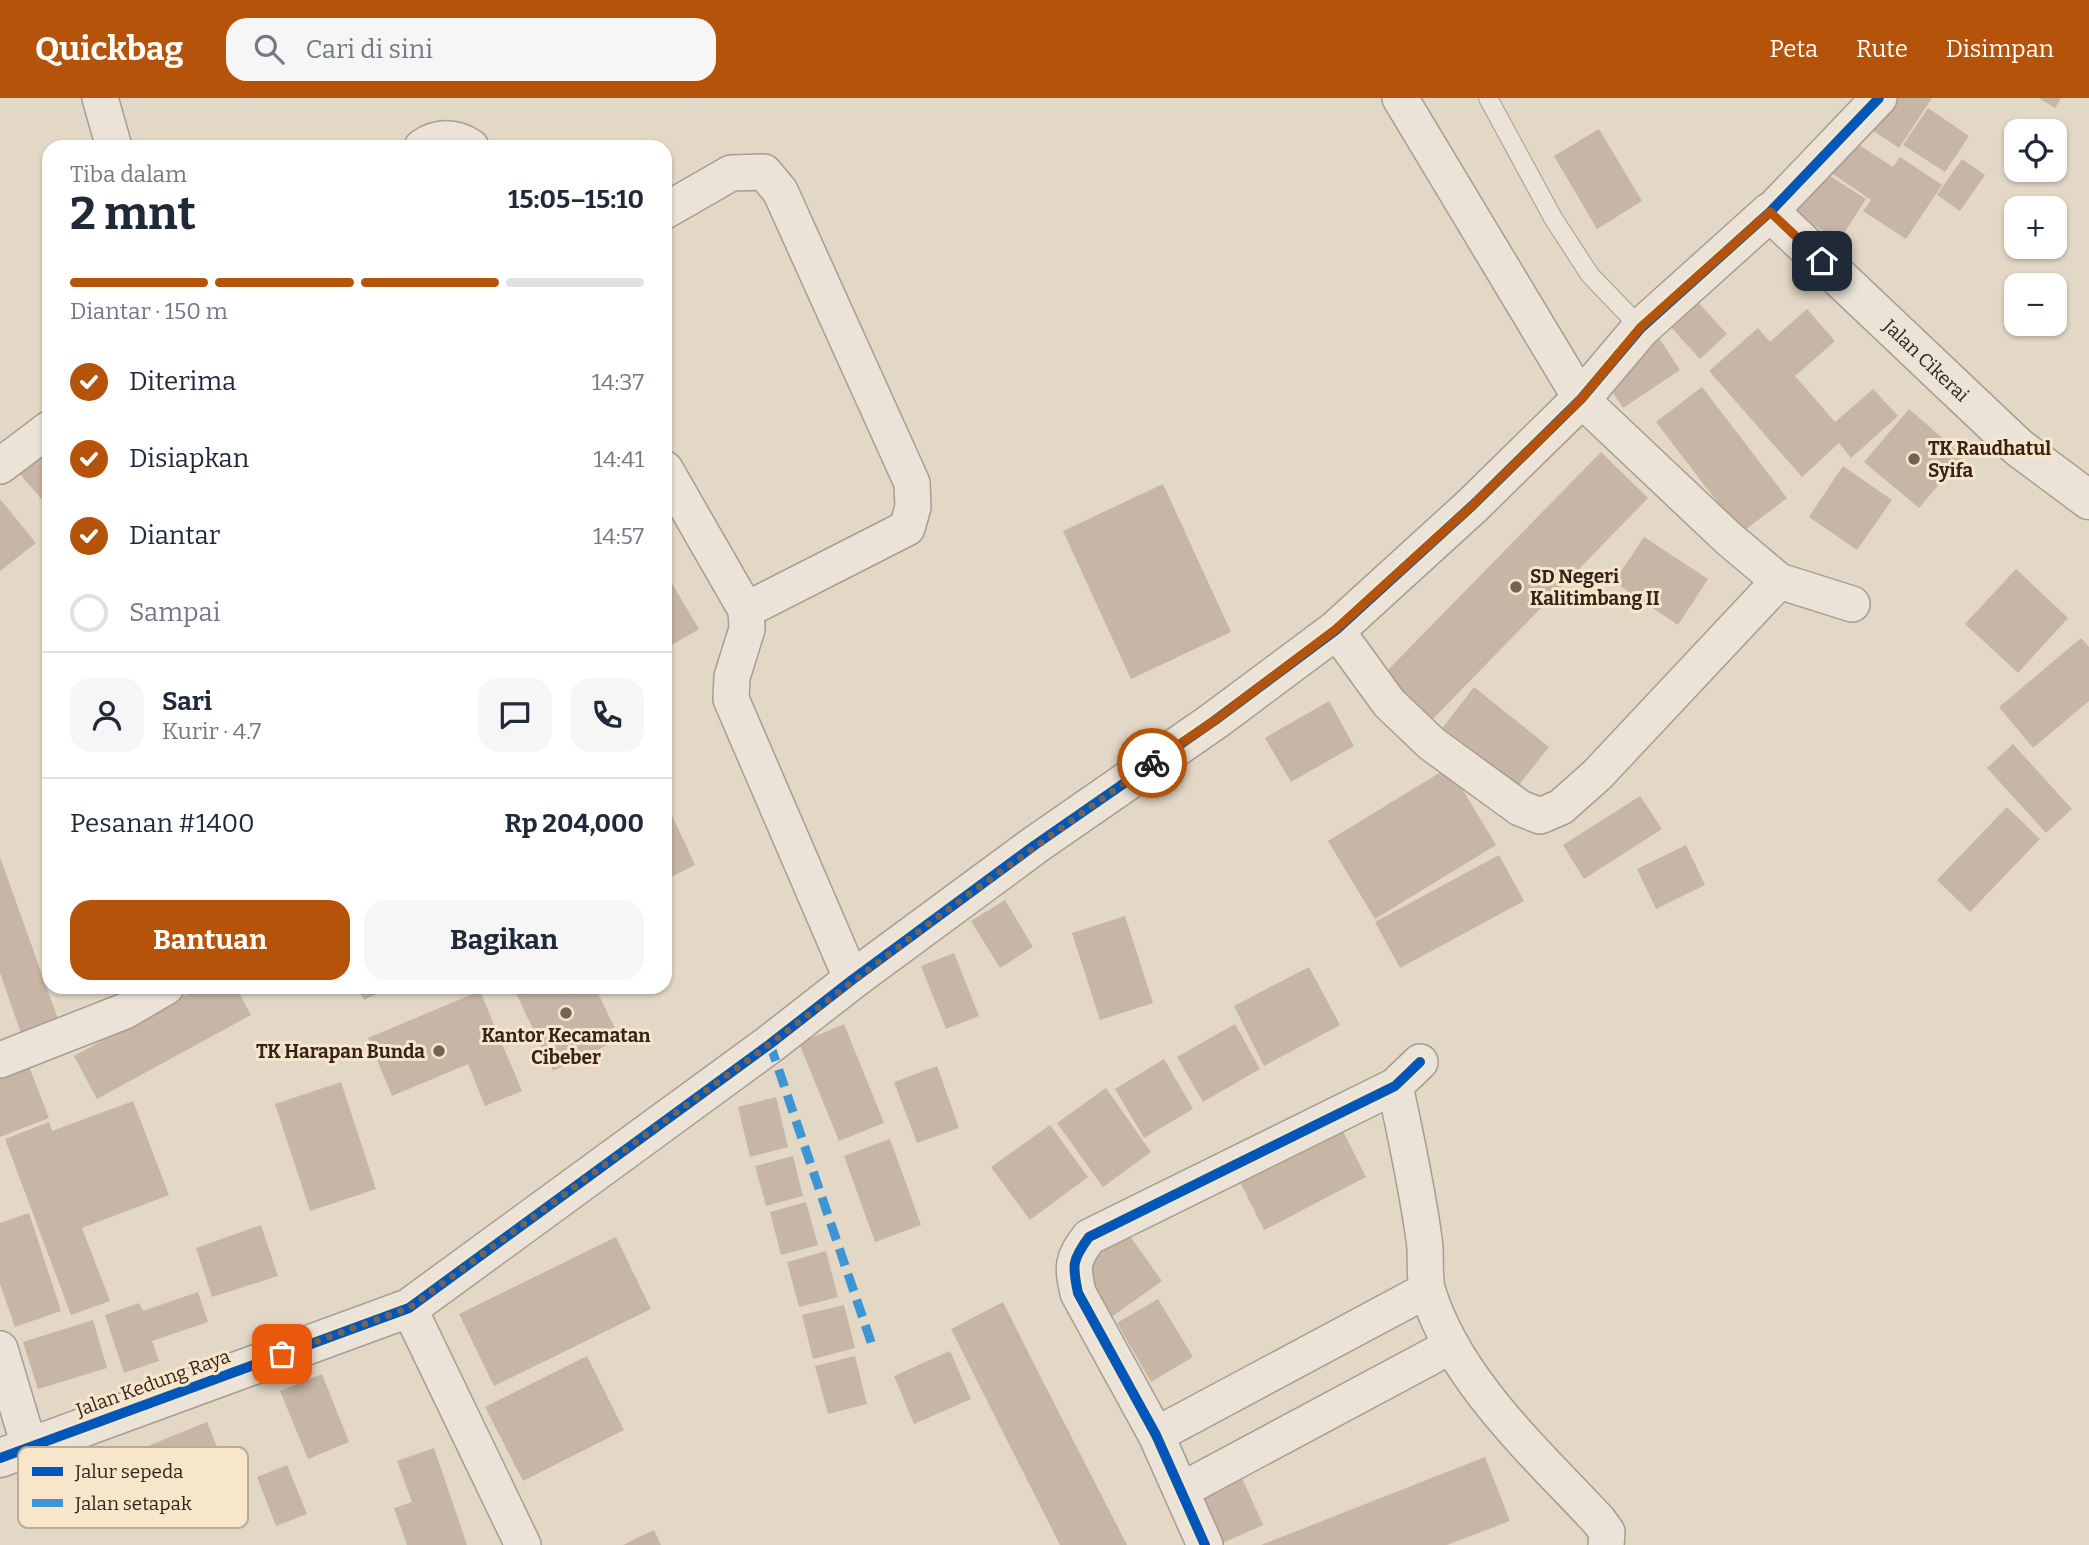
<!DOCTYPE html>
<html lang="id">
<head>
<meta charset="utf-8">
<style>
  :root { --surface:#fff; --page:#f6f6f7; --text:#1f2937; --muted:#747a83; --line:#e0e1e3; --accent:#b45309 }
  body { margin:0; font-family:Bitter,serif; background:var(--page); color:var(--text); height:100vh; display:flex; flex-direction:column; font-size:26px; white-space:nowrap }
  * { box-sizing:border-box; margin:0 }
  p { font-size:23px; color:var(--muted) }
  .icon { flex:none; width:38px; height:38px; fill:none; stroke:currentColor; stroke-width:2; stroke-linecap:round; stroke-linejoin:round }
  .map { position:relative; flex:1; overflow:hidden }
  .drawer { position:absolute; left:42px; top:42px; width:630px; height:854px; display:flex; flex-direction:column; background:var(--surface); border-radius:21px; box-shadow:0 2px 5px #0004 }
  .drawer>* { flex:none }
  .controls { position:absolute; left:2004px; top:21px; display:grid; gap:14px }
  .controls a { display:grid; place-items:center; width:63px; height:63px; border-radius:14px; background:var(--surface); box-shadow:0 2px 5px #0004; font-size:35px }
  .pin { position:absolute; display:grid; place-items:center; width:60px; height:60px; color:#fff; margin:-30px; border-radius:14px; box-shadow:0 4px 10px #0006 }
  .courier { position:absolute; display:grid; place-items:center; width:70px; height:70px; margin:-35px; border:5px solid #b45309; border-radius:50%; background:#fff; color:#222; box-shadow:0 2px 9px #0007 }
  .head em { font-style:normal; font-weight:700 }
  .head div { display:flex; flex-direction:column-reverse }
  .head { display:flex; align-items:center; justify-content:space-between; height:119px; padding:0 28px }
  h1 { font-size:46px; font-weight:700; line-height:52px }
  .bar { display:grid; grid-template-columns:repeat(4,1fr); gap:10px 7px; align-content:center; height:84px; padding:0 28px }
  .bar i { height:9px; border-radius:5px; background:var(--line) }
  .bar .active { background:var(--accent) }
  .bar p { grid-column:span 4 }
  .line { display:flex; align-items:center; gap:18px; padding:0 28px; border-top:2px solid var(--line) }
  .line div { flex:1 }
  .round { display:grid; place-items:center; flex:none; width:74px; height:74px; border-radius:21px; background:var(--page) }
  ol { padding:0 28px; list-style:none }
  li { display:flex; align-items:center; gap:21px; height:77px }
  li p { margin-inline-start:auto }
  li .icon { padding:7px; border-radius:50%; background:var(--accent); color:#fff; stroke-width:4 }
  li:last-child { color:var(--muted) }
  li i { width:38px; height:38px; border:4px solid var(--line); border-radius:50% }
  .primary-button { display:flex; gap:14px; margin-top:auto; padding:14px 28px }
  .primary-button a { flex:1; height:80px; border-radius:21px; background:var(--accent); color:#fff; font-size:28px; font-weight:700; line-height:80px; text-align:center }
  .primary-button a+a { background:var(--page); color:var(--text) }
  header { display:flex; align-items:center; gap:42px; box-sizing:border-box; height:98px; padding:0 35px; background:var(--accent); color:#fff }
  header strong { font-size:33px }
  nav { display:flex; gap:38px; margin-inline-start:auto; font-size:24px }
  .search { width:490px; height:63px; background:var(--page); display:flex; align-items:center; gap:18px; box-sizing:border-box; padding:0 24px; border-radius:21px; color:var(--muted); font-size:26px }
  .map>svg:first-child { display:block }
</style>
</head>
<body>
<header>
<strong>Quickbag</strong>
<div class="search"><svg class="icon" aria-label="search" viewBox="0 0 24 24"><circle cx="10" cy="10" r="6"/><path d="M15 15l6 6"/></svg>Cari di sini</div>
<nav><a>Peta</a><a>Rute</a><a>Disimpan</a></nav>
</header>
<div class="map">
<svg width="2089" height="1447" viewBox="0 0 2089 1447">
  <rect width="100%" height="100%" fill="#e3d8c6"/>
  <g fill="#c7b5a6">
    <path d="M1886,0H1932L1899,50L1866,28Z"/>
    <path d="M2039,0H2061L2055,10Z"/>
    <path d="M1928,10L1969,38L1945,74L1903,47Z"/>
    <path d="M1599,31L1642,103L1597,131L1554,58Z"/>
    <path d="M1848,40L1893,69L1900,59L1942,87L1906,141L1863,113L1871,102L1827,72Z"/>
    <path d="M1962,61L1985,77L1960,113L1937,97Z"/>
    <path d="M1822,73L1866,101L1839,143L1795,115Z"/>
    <path d="M1696,202L1727,236L1700,261L1668,226Z"/>
    <path d="M1807,211L1835,243L1795,278L1835,324L1873,291L1898,318L1851,360L1839,345L1802,379L1709,273L1758,230L1770,244Z"/>
    <path d="M1659,240L1680,272L1623,310L1602,278Z"/>
    <path d="M1702,289L1787,400L1741,435L1656,324Z"/>
    <path d="M1909,311L1963,358L1919,410L1864,364Z"/>
    <path d="M49,350V410L19,375Z"/>
    <path d="M1601,354L1648,400L1430,624L1383,577Z"/>
    <path d="M1843,368L1892,402L1857,452L1809,419Z"/>
    <path d="M1163,386L1231,534L1131,581L1063,433Z"/>
    <path d="M0,401L36,445L0,473Z"/>
    <path d="M1644,439L1708,481L1678,527L1614,484Z"/>
    <path d="M2016,471L2068,520L2018,575L1965,526Z"/>
    <path d="M667,477L699,531L665,551V479Z"/>
    <path d="M2081,540L2089,549V603L2033,650L1999,609Z"/>
    <path d="M1474,589L1549,649L1510,698L1436,638Z"/>
    <path d="M1329,603L1354,648L1291,684L1265,640Z"/>
    <path d="M2013,646L2072,711L2046,735L1987,670Z"/>
    <path d="M1449,669L1496,747L1375,821L1328,743Z"/>
    <path d="M1640,698L1662,731L1584,781L1563,747Z"/>
    <path d="M665,702L695,767L665,782Z"/>
    <path d="M2007,709L2040,741L1970,814L1937,782Z"/>
    <path d="M1686,747L1705,787L1656,811L1637,771Z"/>
    <path d="M1499,757L1524,803L1400,870L1375,824Z"/>
    <path d="M0,759L59,924L22,938L0,875Z"/>
    <path d="M1005,802L1033,849L1000,870L971,823Z"/>
    <path d="M1125,818L1153,905L1100,922L1072,835Z"/>
    <path d="M954,855L979,918L946,931L921,868Z"/>
    <path d="M1309,869L1340,927L1264,968L1234,908Z"/>
    <path d="M200,889H236L251,917L97,1001L74,958Z"/>
    <path d="M357,889H392L364,902Z"/>
    <path d="M513,889H595L620,941L553,973Z"/>
    <path d="M480,893L522,993L485,1008L468,966L392,998L368,940Z"/>
    <path d="M844,926L884,1025L839,1043L799,945Z"/>
    <path d="M1235,926L1260,971L1203,1004L1177,959Z"/>
    <path d="M26,961L49,1020L0,1039V971Z"/>
    <path d="M1164,961L1193,1011L1144,1040L1115,991Z"/>
    <path d="M937,968L959,1030L917,1045L894,984Z"/>
    <path d="M341,984L376,1091L310,1113L275,1006Z"/>
    <path d="M1106,990L1151,1054L1103,1089L1057,1025Z"/>
    <path d="M776,999L788,1049L750,1059L738,1009Z"/>
    <path d="M133,1003L169,1097L82,1130L110,1203L71,1217L5,1041L49,1024L52,1033Z"/>
    <path d="M1050,1027L1088,1079L1030,1122L991,1069Z"/>
    <path d="M1342,1031L1366,1079L1264,1132L1240,1084Z"/>
    <path d="M890,1041L921,1127L875,1144L844,1058Z"/>
    <path d="M793,1058L803,1098L766,1108L755,1068Z"/>
    <path d="M806,1104L818,1147L781,1157L770,1114Z"/>
    <path d="M29,1115L61,1213L15,1229L0,1186V1125Z"/>
    <path d="M261,1127L278,1178L212,1199L196,1150Z"/>
    <path d="M1127,1134L1162,1183L1110,1220L1075,1171Z"/>
    <path d="M616,1139L651,1211L494,1288L459,1216Z"/>
    <path d="M826,1153L838,1199L799,1209L787,1164Z"/>
    <path d="M198,1194L208,1224L152,1243L159,1263L124,1275L105,1217L139,1205L143,1213Z"/>
    <path d="M1158,1201L1193,1259L1151,1284L1117,1225Z"/>
    <path d="M1003,1204L1033,1264L1127,1447H1060L981,1291L951,1231Z"/>
    <path d="M844,1207L855,1250L813,1261L802,1217Z"/>
    <path d="M93,1222L107,1270L38,1291L23,1244Z"/>
    <path d="M950,1253L971,1301L914,1326L894,1278Z"/>
    <path d="M587,1258L624,1332L523,1383L485,1309Z"/>
    <path d="M855,1258L867,1306L828,1316L815,1268Z"/>
    <path d="M322,1276L349,1344L308,1361L280,1293Z"/>
    <path d="M207,1324L225,1368L101,1418L84,1374Z"/>
    <path d="M434,1350L448,1391L467,1447H407L394,1410L412,1404L397,1363Z"/>
    <path d="M1485,1359L1510,1423L1447,1447H1261Z"/>
    <path d="M287,1367L307,1416L276,1428L257,1379Z"/>
    <path d="M1241,1378L1263,1427L1218,1447L1189,1402Z"/>
    <path d="M654,1432L661,1447H623Z"/>
  </g>
  <g fill="none" stroke-linecap="round" stroke-linejoin="round">
    <g stroke="#a79d90" stroke-width="20">
      <path id="service" d="M1488,0L1553,120L1590,177L1641,230"/>
    </g>
    <g stroke="#a79d90" stroke-width="38">
      <g id="minor">
        <path d="M100,0L114,49"/>
        <path d="M1400,0L1581,301L1728,440L1779,483L1852,506"/>
        <path d="M422,49C437,38 455,38 471,49"/>
        <path d="M665,113L731,75L764,74L780,93L912,385L913,409L907,430L746,512"/>
        <path d="M1770,114L1879,0"/>
        <path d="M0,368L49,331"/>
        <path d="M665,371L746,512L747,531L732,579L731,601L852,882"/>
        <path d="M1336,532L1389,605L1432,646L1520,710L1540,718L1561,709L1597,677L1779,483"/>
        <path d="M0,962L125,913L166,889"/>
        <path d="M1395,988C1406,1039 1417,1089 1424,1141C1427,1158 1423,1178 1428,1194C1456,1284 1537,1356 1599,1423L1607,1434L1606,1447"/>
        <path d="M409,1210L523,1447"/>
        <path d="M0,1251L29,1348"/>
        <path d="M1156,1337L1427,1192"/>
        <path d="M1182,1392L1451,1248"/>
        <path d="M1205,1447L1156,1337L1078,1195C1072,1167 1072,1162 1089,1139L1395,988L1420,964"/>
      </g>
    </g>
    <g stroke="#a79d90" stroke-width="41">
      <g id="tertiary">
        <path id="s1" d="M0,1360L409,1210L770,946L852,882L1035,747L1214,623L1336,532L1473,407L1581,301L1641,230L1770,114L2018,349L2089,402"/>
      </g>
    </g>
    <use href="#service" stroke="#ebe3d8" stroke-width="18"/>
    <use href="#minor" stroke="#ebe3d8" stroke-width="35"/>
    <use href="#tertiary" stroke="#ebe3d8" stroke-width="38"/>
    <path stroke="#3e95d4" stroke-width="9" stroke-dasharray="18 9" stroke-linecap="butt" d="M770,946L872,1247"/>
    <g stroke="#f7e6c9" stroke-width="15">
      <g id="cycleway">
        <path d="M0,1360L409,1210L770,946L852,882L1035,747L1214,623L1336,532L1473,407L1581,301L1641,230L1770,114L1879,0"/>
        <path d="M1205,1447L1156,1337L1078,1195C1072,1167 1072,1162 1089,1139L1395,988L1420,964"/>
      </g>
    </g>
    <use href="#cycleway" stroke="#0057b8" stroke-width="10"/>
  </g>
  <g fill="none" stroke-linecap="round" stroke-linejoin="round">
    <path stroke="#726356" stroke-width="7" stroke-dasharray="0 12.6" d="M282,1256L409,1210L770,946L954,807L1152,665"/>
    <path stroke="#b45309" stroke-width="9" d="M1152,665L1214,623L1336,531L1473,407L1581,301L1641,229L1770,114L1822,163"/>
  </g>
  <g fill="#726356" stroke="#f7e6c9" stroke-width="2.5">
    <circle cx="1914" cy="361" r="7"/>
    <circle cx="1516" cy="489" r="7"/>
    <circle cx="566" cy="915" r="7"/>
    <circle cx="439" cy="953" r="7"/>
  </g>
  <g text-anchor="middle" dominant-baseline="central" stroke-width="6" stroke-linejoin="round" paint-order="stroke">
    <g font-size="19" fill="#352419" stroke="#f7e6c9">
      <text stroke="none"><textPath href="#s1" startOffset="2403">Jalan Cikerai</textPath></text>
      <text transform="translate(153 1285) rotate(-20)">Jalan Kedung Raya</text>
    </g>
    <g font-size="19" font-weight="bold" fill="#352419" stroke="#f7e6c9" text-anchor="start">
      <text x="1928" y="350">TK Raudhatul<tspan x="1928" dy="22">Syifa</tspan></text>
      <text x="1530" y="478">SD Negeri<tspan x="1530" dy="22">Kalitimbang II</tspan></text>
      <text x="566" y="937" text-anchor="middle">Kantor Kecamatan<tspan x="566" dy="22">Cibeber</tspan></text>
      <text x="425" y="953" text-anchor="end">TK Harapan Bunda</text>
    </g>
  </g>
  <rect x="18" y="1349" width="230" height="81" rx="10" fill="#f7e6c9" stroke="#bdac94" stroke-width="2"/>
  <rect x="32" y="1369" width="31" height="9" fill="#0057b8"/>
  <rect x="32" y="1401" width="31" height="8" fill="#3e95d4"/>
  <g font-size="19" fill="#352419">
    <text x="75" y="1380">Jalur sepeda</text>
    <text x="75" y="1412">Jalan setapak</text>
  </g>
</svg>
<div class="controls">
<a><svg class="icon" aria-label="locate" viewBox="0 0 24 24"><circle cx="12" cy="12" r="6"/><path d="M12 2v4M12 18v4M2 12h4M18 12h4"/></svg></a>
<a>+</a>
<a>−</a>
</div>
<div class="pin" style="left:282px;top:1256px;background:#ea580c"><svg class="icon" aria-label="bag" viewBox="0 0 24 24"><path d="M5 8h14l-1 12H6zM9 8a3 3 0 0 1 6 0"/></svg></div>
<div class="pin" style="left:1822px;top:163px;background:#1f2937"><svg class="icon" aria-label="home" viewBox="0 0 24 24"><path d="M3 11l9-7 9 7M6 9v11h12V9"/></svg></div>
<div class="courier" style="left:1152px;top:665px"><svg class="icon" aria-label="bike" viewBox="0 0 24 24"><circle cx="6" cy="16" r="4"/><circle cx="18" cy="16" r="4"/><path d="M6 16l4-8h5l3 8M10 8l3 8H6M13 5h3"/></svg></div>
<section class="drawer">
<div class="head"><div><h1>2 mnt</h1><p>Tiba dalam</p></div><em>15:05–15:10</em></div>
<div class="bar"><i class="active"></i><i class="active"></i><i class="active"></i><i></i><p>Diantar · 150 m</p></div>
<ol>
<li><svg class="icon" aria-label="check" viewBox="0 0 24 24"><path d="M5 12l5 5 9-10"/></svg>Diterima<p>14:37</p></li>
<li><svg class="icon" aria-label="check" viewBox="0 0 24 24"><path d="M5 12l5 5 9-10"/></svg>Disiapkan<p>14:41</p></li>
<li><svg class="icon" aria-label="check" viewBox="0 0 24 24"><path d="M5 12l5 5 9-10"/></svg>Diantar<p>14:57</p></li>
<li><i></i>Sampai</li>
</ol>
<div class="line" style="height:126px"><a class="round"><svg class="icon" aria-label="person" viewBox="0 0 24 24"><circle cx="12" cy="8" r="4"/><path d="M4 21q1-7 8-7t8 7"/></svg></a><div><b>Sari</b><p>Kurir · 4.7</p></div><a class="round"><svg class="icon" aria-label="chat" viewBox="0 0 24 24"><path d="M4 5h16v11H9l-5 4z"/></svg></a><a class="round"><svg class="icon" aria-label="phone" viewBox="0 0 24 24"><path d="M5 4h4l2 5-3 2q2 4 5 5l2-3 5 2v4C11 20 4 13 5 4z"/></svg></a></div>
<div class="line" style="height:91px"><div>Pesanan #1400</div><b>Rp 204,000</b></div>
<div class="primary-button"><a>Bantuan</a><a>Bagikan</a></div>
</section>
</div>
</body>
</html>
